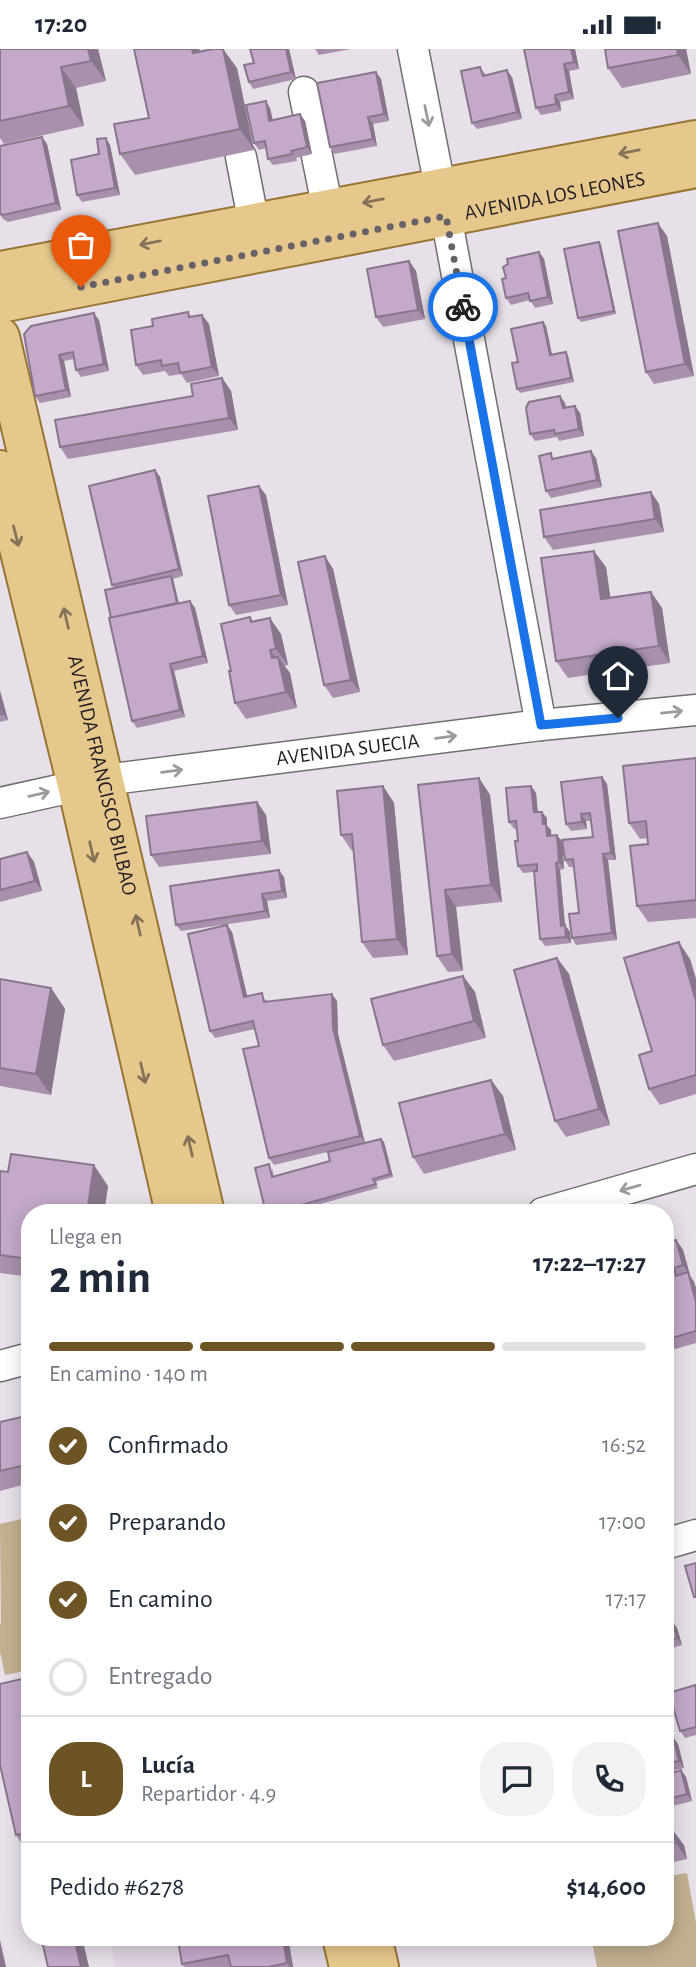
<!DOCTYPE html>
<html lang="es">
<head>
<meta charset="utf-8">
<style>
  :root { --surface:#fff; --page:#f2f2f3; --text:#1f2937; --muted:#747a83; --line:#e0e1e3; --accent:#6c5425 }
  body { margin:0; font-family:"Alegreya Sans",sans-serif; background:var(--page); color:var(--text); height:100vh; display:flex; flex-direction:column; font-size:26px; white-space:nowrap }
  * { box-sizing:border-box; margin:0 }
  p { font-size:23px; color:var(--muted) }
  .icon { flex:none; width:38px; height:38px; fill:none; stroke:currentColor; stroke-width:2; stroke-linecap:round; stroke-linejoin:round }
  .map { position:relative; flex:1; overflow:hidden }
  .panel { position:absolute; left:21px; top:1155px; width:653px; height:742px; display:flex; flex-direction:column; background:var(--surface); border-radius:28px; box-shadow:0 4px 18px #0003 }
  .panel>* { flex:none }
  .pin { position:absolute; display:grid; place-items:center; width:60px; height:60px; color:#fff; margin:-72px -30px; border-radius:50% 50% 50% 0; rotate:-45deg; box-shadow:0 0 7px #0007 }
  .pin .icon { rotate:45deg }
  .courier { position:absolute; display:grid; place-items:center; width:70px; height:70px; margin:-35px; border:5px solid #1a73e8; border-radius:50%; background:#fff; color:#222; box-shadow:0 2px 9px #0007 }
  .summary em { font-style:normal; font-weight:700 }
  .summary div { display:flex; flex-direction:column-reverse }
  .summary { display:flex; align-items:center; justify-content:space-between; height:119px; padding:0 28px }
  h1 { font-size:46px; font-weight:700; line-height:52px }
  .bar { display:grid; grid-template-columns:repeat(4,1fr); gap:10px 7px; align-content:center; height:84px; padding:0 28px }
  .bar i { height:9px; border-radius:5px; background:var(--line) }
  .bar .active { background:var(--accent) }
  .bar p { grid-column:span 4 }
  .line { display:flex; align-items:center; gap:18px; padding:0 28px; border-top:2px solid var(--line) }
  .line div { flex:1 }
  .round { display:grid; place-items:center; flex:none; width:74px; height:74px; border-radius:28px; background:var(--page) }
  ol { padding:0 28px; list-style:none }
  li { display:flex; align-items:center; gap:21px; height:77px }
  li p { margin-inline-start:auto }
  li .icon { padding:7px; border-radius:50%; background:var(--accent); color:#fff; stroke-width:4 }
  li:last-child { color:var(--muted) }
  li i { width:38px; height:38px; border:4px solid var(--line); border-radius:50% }
  .status { display:flex; justify-content:space-between; align-items:center; height:49px; padding:0 35px; background:var(--surface); direction:ltr }
  .status svg { height:19px; fill:currentColor }
  .map>svg:first-child { display:block }
</style>
</head>
<body>
<div class="status"><b>17:20</b><svg viewBox="0 0 49 12"><path d="M0 12V9h3v3zM5 12V6h3v6zM10 12V3h3v9zM15 12V0h3v12zM26 1h20v11H26zM47 4h2v5h-2z"/></svg></div>
<div class="map">
<svg width="696" height="1918" viewBox="0 0 696 1918">
  <rect width="100%" height="100%" fill="#e7e0e9"/>
  <path fill="#dfd3e2" d="M110,1888H321L327,1918H115Z"/>
  <g fill="#c2b090">
    <path d="M30,1468V1621L5,1626L0,1603V1575L1,1574L0,1475Z"/>
    <path d="M687,1824L696,1874V1918H597L591,1888H665V1828Z"/>
  </g>
  <g fill="none" stroke-linecap="round" stroke-linejoin="round">
    <g stroke="#736c74" stroke-width="33">
      <g id="minor">
        <path d="M413,0L440,138"/>
        <path d="M304,43L328,161"/>
        <path d="M241,108L254,175"/>
        <path d="M446,167L541,676"/>
        <path id="s1" d="M0,754L104,731L541,676L696,661"/>
        <path d="M543,1164L696,1120"/>
        <path d="M0,1317L30,1309"/>
        <path d="M665,1495L696,1486"/>
      </g>
    </g>
    <g stroke="#977535" stroke-width="42">
      <g id="major">
        <path d="M0,222L696,91"/>
        <path id="s2" d="M0,254L696,119"/>
        <path id="s3" d="M0,288L205,1164"/>
        <path d="M0,421L77,736L175,1164"/>
        <path d="M342,1888L349,1918"/>
        <path d="M372,1888L379,1918"/>
      </g>
    </g>
    <use href="#minor" stroke="#fff" stroke-width="30"/>
    <use href="#major" stroke="#e6c88c" stroke-width="38"/>
  </g>
  <g fill="#a991ae">
    <path d="M0,0H98L106,32L76,39L84,77L4,95L0,89Z"/>
    <path d="M134,0H199L201,3L237,19L254,101L135,126L120,105L149,69Z"/>
    <path d="M250,0H289L296,30L253,40L249,33L254,14Z"/>
    <path d="M315,0H351L319,6Z"/>
    <path d="M524,0H575L579,20L569,22L574,50L560,53L561,62L541,66L536,59Z"/>
    <path d="M605,0H686L691,25L622,39L608,19Z"/>
    <path d="M480,18L486,26L512,28L522,70L477,80L472,74Z"/>
    <path d="M376,23L381,30L389,72L373,75L377,97L334,105L330,98Z"/>
    <path d="M270,59L273,71L300,65L305,72L312,105L296,109L297,112L273,116L268,110L266,99L259,101L254,94Z"/>
    <path d="M42,88L47,95L61,161L8,173L3,170L0,166V97Z"/>
    <path d="M110,96L120,146L82,153L77,146L99,105Z"/>
    <path d="M667,187L694,327L654,335L646,323Z"/>
    <path d="M599,193L601,196L616,265L581,273L578,269Z"/>
    <path d="M539,203L544,210L553,255L535,259L530,251L511,256L506,249V229Z"/>
    <path d="M409,212L416,222L425,270L383,278L376,268Z"/>
    <path d="M188,263L191,268L202,266L209,275L219,327L187,334L181,325L169,327L165,322L143,326L136,316L153,277Z"/>
    <path d="M99,271L109,322L81,328L76,321L74,310L64,312L71,348L40,354L35,347L24,285Z"/>
    <path d="M543,273L546,277L552,306L566,303L568,307L574,333L520,344L517,340L518,313Z"/>
    <path d="M222,329L231,342L238,381L68,410L60,398L193,347Z"/>
    <path d="M560,347L565,354L566,359L575,357L580,364L584,387L559,392L557,388L535,392L530,385Z"/>
    <path d="M596,409L602,438L551,449L546,442L555,410Z"/>
    <path d="M155,421L160,428L183,527L173,530L179,554L190,552L195,559L208,614L174,622L185,668L137,679L132,672L114,539L112,536Z"/>
    <path d="M651,443L659,455L664,483L553,501L544,488Z"/>
    <path d="M266,446L288,556L236,566L229,556Z"/>
    <path d="M325,507L333,520L360,643L333,649L324,636Z"/>
    <path d="M606,518L610,549L651,543L662,559L670,614L568,629L556,612Z"/>
    <path d="M250,568L254,573L281,585L288,616L284,617L290,624L297,659L246,670L235,654L231,622Z"/>
    <path d="M0,642L8,671L0,673Z"/>
    <path d="M696,709V869L648,873L637,857L648,795L647,789L640,790L629,774Z"/>
    <path d="M602,728L607,735L616,811H608L617,891L576,896L572,889L579,864L574,818H569L565,811L593,788L591,772H586L587,780L571,782L566,775Z"/>
    <path d="M479,729L490,746L502,853L456,858L463,922L448,923L437,907L418,736Z"/>
    <path d="M383,737L394,754L408,906L373,909L362,893L353,802H352L341,786Z"/>
    <path d="M531,737L536,744L538,763L547,769V777L551,781V786H557L562,793L564,820L560,821L565,876L570,883L571,894L545,897L540,890L534,823L523,824L518,817L517,780H514L509,773Z"/>
    <path d="M257,753L266,766L271,805L159,818L151,806Z"/>
    <path d="M27,803L34,813L42,842L0,853V810Z"/>
    <path d="M284,828L287,849L267,852L270,869L181,882L176,876Z"/>
    <path d="M227,876L232,883L247,947L267,951V952H337L338,985L365,1094L381,1090L384,1093L393,1128L375,1133L378,1139L288,1164H266L272,1119L274,1128L330,1112L344,1099L274,1116L269,1109L259,997L255,980L215,989L210,982Z"/>
    <path d="M557,909L569,925L610,1076L566,1088L555,1072Z"/>
    <path d="M690,910L696,930V1045L660,1056L649,1040L652,1002Z"/>
    <path d="M463,927L475,943L486,989L394,1012L383,996Z"/>
    <path d="M0,930L51,939L65,960L51,1046L0,1037Z"/>
    <path d="M491,1031L503,1047L516,1101L424,1125L413,1108Z"/>
    <path d="M0,1122L108,1137L104,1164H30V1228L0,1224Z"/>
    <path d="M676,1191L683,1201L690,1226H689L694,1233L696,1239V1294L665,1303V1194Z"/>
    <path d="M30,1366V1434L0,1442V1373Z"/>
    <path d="M665,1531L674,1562L665,1565Z"/>
    <path d="M665,1566L667,1574L672,1572L677,1579L682,1596L666,1601L665,1599Z"/>
    <path d="M30,1628V1806H29L16,1786Z"/>
    <path d="M696,1638V1686L685,1689L680,1682Z"/>
    <path d="M665,1690L678,1695L684,1719L675,1721L676,1723L681,1721L686,1728L692,1752L665,1759Z"/>
    <path d="M665,1782L684,1796L687,1810L665,1815Z"/>
    <path d="M192,1888H288L293,1918H184L182,1915Z"/>
  </g>
  <g fill="#89768d">
    <path d="M88,0H98L106,32L91,12Z"/>
    <path d="M189,0H199L203,6L207,25Z"/>
    <path d="M223,0L237,19L254,101L240,80Z"/>
    <path d="M286,0H289L296,30L291,23Z"/>
    <path d="M571,0H575L579,20L574,13Z"/>
    <path d="M677,0H686L691,25L678,6Z"/>
    <path d="M564,15L569,22L574,50L569,43Z"/>
    <path d="M61,18L76,39L84,77L69,57Z"/>
    <path d="M507,21L512,28L522,70L517,63Z"/>
    <path d="M376,23L381,30L389,72L384,65Z"/>
    <path d="M555,46L560,53L561,62L556,55Z"/>
    <path d="M266,52L270,59L274,78L269,72Z"/>
    <path d="M300,65L305,72L312,105L307,98Z"/>
    <path d="M368,68L373,75L377,97L373,90Z"/>
    <path d="M42,88L47,95L61,161L56,154Z"/>
    <path d="M106,89L110,96L120,146L115,139Z"/>
    <path d="M658,174L667,187L694,327L685,315Z"/>
    <path d="M599,193L601,196L616,265L614,262Z"/>
    <path d="M539,203L544,210L553,255L548,248Z"/>
    <path d="M409,212L416,222L425,270L418,261Z"/>
    <path d="M94,264L99,271L109,322L104,315Z"/>
    <path d="M202,266L209,275L219,327L212,318Z"/>
    <path d="M543,273L546,277L553,310L550,306Z"/>
    <path d="M566,303L568,307L574,333L571,329Z"/>
    <path d="M59,306L64,312L71,348L66,341Z"/>
    <path d="M222,329L231,342L238,381L229,369Z"/>
    <path d="M560,347L565,354L567,366L563,359Z"/>
    <path d="M575,357L580,364L584,387L579,380Z"/>
    <path d="M591,402L596,409L602,438L597,431Z"/>
    <path d="M155,421L160,428L183,527L179,520Z"/>
    <path d="M259,437L266,446L288,556L281,546Z"/>
    <path d="M651,443L659,455L664,483L655,470Z"/>
    <path d="M594,502L606,518L613,566L601,550Z"/>
    <path d="M325,507L333,520L360,643L351,631Z"/>
    <path d="M171,527L173,530L180,561L178,558Z"/>
    <path d="M651,543L662,559L670,614L659,597Z"/>
    <path d="M190,552L195,559L208,614L203,607Z"/>
    <path d="M270,569L281,585L288,616L276,600Z"/>
    <path d="M270,601L280,615L278,608L290,624L297,659L286,643L272,609Z"/>
    <path d="M170,615L174,622L185,668L180,661Z"/>
    <path d="M0,642L8,671L3,665L0,653Z"/>
    <path d="M602,728L607,735L616,811L611,804Z"/>
    <path d="M479,729L490,746L502,853L491,836Z"/>
    <path d="M383,737L394,754L408,906L397,890Z"/>
    <path d="M531,737L536,744L538,770L534,763Z"/>
    <path d="M257,753L266,766L271,805L262,792Z"/>
    <path d="M542,763L547,769V777L551,781L552,794L547,787L543,775Z"/>
    <path d="M581,765L586,772L587,780L582,773Z"/>
    <path d="M557,786L562,793L564,820L559,813Z"/>
    <path d="M27,803L34,813L42,842L35,832Z"/>
    <path d="M603,805L608,811L617,891L612,884Z"/>
    <path d="M556,814L560,821L565,876L570,883L571,894L566,888L561,877Z"/>
    <path d="M279,821L284,828L287,849L282,842Z"/>
    <path d="M445,841L456,858L463,922L452,905Z"/>
    <path d="M262,845L267,852L270,869L265,862Z"/>
    <path d="M227,876L232,883L249,955L244,948Z"/>
    <path d="M679,893L690,910L696,930V952Z"/>
    <path d="M557,909L569,925L610,1076L599,1060Z"/>
    <path d="M463,927L475,943L486,989L474,972Z"/>
    <path d="M51,939L65,960L51,1046L36,1025Z"/>
    <path d="M332,945L337,952L338,985L365,1094L360,1087L333,979Z"/>
    <path d="M491,1031L503,1047L516,1101L505,1085Z"/>
    <path d="M381,1090L384,1093L393,1128L390,1125Z"/>
    <path d="M94,1116L108,1137L104,1164H87Z"/>
    <path d="M676,1191L683,1201L690,1226L683,1216Z"/>
    <path d="M688,1223L694,1233L696,1239V1253Z"/>
    <path d="M665,1531L674,1562L669,1556L665,1541Z"/>
    <path d="M672,1572L677,1579L682,1596L677,1589Z"/>
    <path d="M673,1688L678,1695L684,1719L679,1712Z"/>
    <path d="M681,1721L686,1728L692,1752L687,1745Z"/>
    <path d="M672,1780L684,1796L687,1810L676,1794Z"/>
    <path d="M74,1888H82L89,1918H81Z"/>
    <path d="M283,1888H288L293,1918H290L287,1914Z"/>
    <path d="M0,1891L6,1918H0Z"/>
  </g>
  <g fill="#c4a9ca" stroke="#89768d" stroke-width="2">
    <path d="M0,0H88L91,12L61,18L69,57L0,72Z"/>
    <path d="M134,0H192L193,4L213,0H223L240,80L120,105L114,75L149,69Z"/>
    <path d="M250,0H286L291,23L249,33L244,16L254,14Z"/>
    <path d="M524,0H571L574,13L564,15L569,43L555,46L556,55L536,59Z"/>
    <path d="M605,0H677L678,6L608,19Z"/>
    <path d="M480,18L483,27L507,21L517,63L472,74L461,22Z"/>
    <path d="M376,23L384,65L368,68L373,90L330,98L317,34Z"/>
    <path d="M266,52L269,72L300,65L307,98L291,102L292,105L268,110L265,92L254,94L246,56Z"/>
    <path d="M42,88L56,154L3,166L0,164V97Z"/>
    <path d="M106,89L115,139L77,146L71,111L99,105L97,90Z"/>
    <path d="M658,174L685,315L646,323L618,182Z"/>
    <path d="M599,193L614,262L578,269L564,200Z"/>
    <path d="M539,203L548,248L530,252L528,244L506,249L502,230L506,229L503,218L508,215L507,210Z"/>
    <path d="M409,212L418,261L376,268L367,220Z"/>
    <path d="M188,263L189,268L202,266L212,318L180,324L178,314L162,317L161,311L136,316L131,281L153,277L152,270Z"/>
    <path d="M94,264L104,315L76,321L73,303L59,306L66,341L35,347L24,285L31,277Z"/>
    <path d="M543,273L550,306L566,303L571,329L517,340L512,314L518,313L511,280Z"/>
    <path d="M222,329L229,369L60,398L55,371L193,347L191,335Z"/>
    <path d="M560,347L563,359L575,357L579,380L555,385L554,381L530,385L526,359L529,353Z"/>
    <path d="M591,402L597,431L546,442L539,407L551,404L552,410Z"/>
    <path d="M155,421L179,520L112,536L89,437Z"/>
    <path d="M259,437L281,546L229,556L208,447Z"/>
    <path d="M651,443L655,470L544,488L540,461Z"/>
    <path d="M594,502L601,550L651,543L659,597L556,612L541,509Z"/>
    <path d="M325,507L351,631L324,636L298,513Z"/>
    <path d="M171,527L177,554L111,569L105,541Z"/>
    <path d="M190,552L203,607L170,615L180,661L132,672L109,569Z"/>
    <path d="M250,568L251,573L270,569L276,600L270,601L272,609L278,608L286,643L235,654L229,622H231L221,575Z"/>
    <path d="M0,653L3,665H0Z"/>
    <path d="M696,709V851L637,857L630,797L648,795L646,772L629,774L623,717Z"/>
    <path d="M602,728L611,804L603,805L612,884L572,889L569,865L579,864L573,810L565,811L562,791L593,788L590,764L581,765L582,773L566,775L561,733Z"/>
    <path d="M479,729L491,836L445,841L452,905L437,907L418,736Z"/>
    <path d="M383,737L397,890L362,893L352,785L341,786L337,742Z"/>
    <path d="M531,737L534,763H542L543,775H546L547,787L557,786L559,813L556,814L561,877L565,876L566,888L540,890L534,822H537V815L518,817L515,792H518L516,772L509,773L506,739Z"/>
    <path d="M257,753L262,792L151,806L146,767Z"/>
    <path d="M27,803L35,832L0,841V810Z"/>
    <path d="M279,821L282,842L262,845L265,862L176,876L170,837Z"/>
    <path d="M227,876L244,948L262,944L264,953L332,945L333,979L360,1087L269,1109L243,1000L259,997L253,972L210,982L188,885Z"/>
    <path d="M679,893L696,952V1026L649,1040L639,1006L652,1002L624,909Z"/>
    <path d="M557,909L599,1060L555,1072L514,921Z"/>
    <path d="M463,927L474,972L383,996L371,950Z"/>
    <path d="M0,930L51,939L36,1025L0,1019Z"/>
    <path d="M491,1031L505,1085L413,1108L399,1054Z"/>
    <path d="M381,1090L390,1125L373,1130L376,1135L273,1164H266L255,1119L269,1115L272,1128L330,1112L328,1103Z"/>
    <path d="M11,1105L94,1116L87,1164H30L29,1210L0,1206V1122L8,1123Z"/>
    <path d="M676,1191L683,1216L674,1219L676,1227L688,1223L696,1253V1282L665,1291V1194Z"/>
    <path d="M30,1366V1415L0,1422V1373Z"/>
    <path d="M696,1514V1548H694L685,1517Z"/>
    <path d="M665,1541L669,1556L665,1557Z"/>
    <path d="M672,1572L677,1589L665,1593V1575Z"/>
    <path d="M30,1628V1783L16,1786L0,1716V1635Z"/>
    <path d="M695,1636L696,1641V1678L680,1682L669,1644Z"/>
    <path d="M673,1688L679,1712L670,1714L673,1724L681,1721L687,1745L665,1751V1690Z"/>
    <path d="M672,1780L676,1794L665,1797V1782Z"/>
    <path d="M41,1888H74L81,1918H48Z"/>
    <path d="M192,1888H283L287,1914L269,1918H231L228,1906L182,1915L178,1891Z"/>
  </g>
  <defs><path id="oneway-shaft" d="M-6 0H5M1.5-3L5.5 0L1.5 3" fill="none" stroke-width="1.6" stroke-linecap="round" stroke-linejoin="round" transform="scale(1.75)"/></defs>
  <g stroke="#9b9a9c">
    <use href="#oneway-shaft" transform="translate(427 67) rotate(78)"/>
    <use href="#oneway-shaft" transform="translate(672 663) rotate(-6)"/>
    <use href="#oneway-shaft" transform="translate(446 688) rotate(-7)"/>
    <use href="#oneway-shaft" transform="translate(172 722) rotate(-7)"/>
    <use href="#oneway-shaft" transform="translate(39 745) rotate(-13)"/>
    <use href="#oneway-shaft" transform="translate(630 1139) rotate(164)"/>
  </g>
  <g stroke="#847357">
    <use href="#oneway-shaft" transform="translate(629 103) rotate(169)"/>
    <use href="#oneway-shaft" transform="translate(373 152) rotate(169)"/>
    <use href="#oneway-shaft" transform="translate(150 194) rotate(169)"/>
    <use href="#oneway-shaft" transform="translate(16 487) rotate(76)"/>
    <use href="#oneway-shaft" transform="translate(66 569) rotate(-103)"/>
    <use href="#oneway-shaft" transform="translate(92 803) rotate(77)"/>
    <use href="#oneway-shaft" transform="translate(138 876) rotate(-103)"/>
    <use href="#oneway-shaft" transform="translate(143 1024) rotate(77)"/>
    <use href="#oneway-shaft" transform="translate(190 1097) rotate(-103)"/>
  </g>
  <g fill="none" stroke-linecap="round" stroke-linejoin="round">
    <path stroke="#666268" stroke-width="7" stroke-dasharray="0 12.6" d="M81,238L446,167L463,258"/>
    <path stroke="#1a73e8" stroke-width="9" d="M463,258L541,676L618,669"/>
  </g>
  <g text-anchor="middle" dominant-baseline="central" stroke-width="7" stroke-linejoin="round" paint-order="stroke">
    <g font-size="21" fill="#211e22" stroke="#f4edf6">
      <text stroke="none"><textPath href="#s2" startOffset="565">AVENIDA LOS LEONES</textPath></text>
      <text stroke="none"><textPath href="#s1" startOffset="352">AVENIDA SUECIA</textPath></text>
      <text stroke="none"><textPath href="#s3" startOffset="450">AVENIDA FRANCISCO BILBAO</textPath></text>
    </g>
  </g>
</svg>
<div class="pin" style="left:81px;top:238px;background:#ea580c"><svg class="icon" aria-label="bag" viewBox="0 0 24 24"><path d="M5 8h14l-1 12H6zM9 8a3 3 0 0 1 6 0"/></svg></div>
<div class="pin" style="left:618px;top:669px;background:#1f2937"><svg class="icon" aria-label="home" viewBox="0 0 24 24"><path d="M3 11l9-7 9 7M6 9v11h12V9"/></svg></div>
<div class="courier" style="left:463px;top:258px"><svg class="icon" aria-label="bike" viewBox="0 0 24 24"><circle cx="6" cy="16" r="4"/><circle cx="18" cy="16" r="4"/><path d="M6 16l4-8h5l3 8M10 8l3 8H6M13 5h3"/></svg></div>
<section class="panel">
<div class="summary"><div><h1>2 min</h1><p>Llega en</p></div><em>17:22–17:27</em></div>
<div class="bar"><i class="active"></i><i class="active"></i><i class="active"></i><i></i><p>En camino · 140 m</p></div>
<ol>
<li><svg class="icon" aria-label="check" viewBox="0 0 24 24"><path d="M5 12l5 5 9-10"/></svg>Confirmado<p>16:52</p></li>
<li><svg class="icon" aria-label="check" viewBox="0 0 24 24"><path d="M5 12l5 5 9-10"/></svg>Preparando<p>17:00</p></li>
<li><svg class="icon" aria-label="check" viewBox="0 0 24 24"><path d="M5 12l5 5 9-10"/></svg>En camino<p>17:17</p></li>
<li><i></i>Entregado</li>
</ol>
<div class="line" style="height:126px"><b class="round" style="background:var(--accent);color:#fff">L</b><div><b>Lucía</b><p>Repartidor · 4.9</p></div><a class="round"><svg class="icon" aria-label="chat" viewBox="0 0 24 24"><path d="M4 5h16v11H9l-5 4z"/></svg></a><a class="round"><svg class="icon" aria-label="phone" viewBox="0 0 24 24"><path d="M5 4h4l2 5-3 2q2 4 5 5l2-3 5 2v4C11 20 4 13 5 4z"/></svg></a></div>
<div class="line" style="height:91px"><div>Pedido #6278</div><b>$14,600</b></div>
</section>
</div>
</body>
</html>
